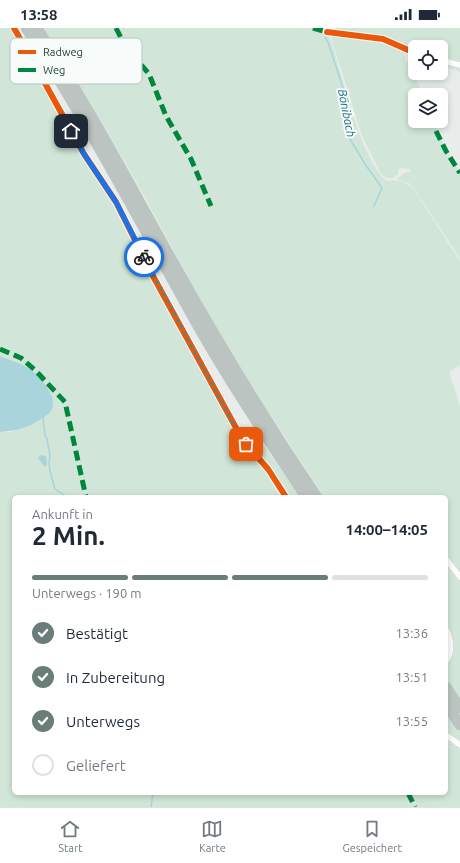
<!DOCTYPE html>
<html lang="de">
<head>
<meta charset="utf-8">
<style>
  :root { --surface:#fff; --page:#f6f6f7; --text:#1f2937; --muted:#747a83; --line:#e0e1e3; --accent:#697e78 }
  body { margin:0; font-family:Ubuntu,sans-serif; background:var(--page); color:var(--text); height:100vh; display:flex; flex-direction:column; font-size:15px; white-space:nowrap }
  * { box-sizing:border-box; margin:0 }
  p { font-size:13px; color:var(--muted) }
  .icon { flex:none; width:22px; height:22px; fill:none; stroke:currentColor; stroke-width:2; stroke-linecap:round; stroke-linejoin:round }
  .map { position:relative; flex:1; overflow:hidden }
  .details { position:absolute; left:12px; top:467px; width:436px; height:300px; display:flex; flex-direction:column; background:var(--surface); border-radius:6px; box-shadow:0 2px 6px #0003 }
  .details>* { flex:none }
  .tools { position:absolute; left:408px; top:12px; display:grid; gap:8px }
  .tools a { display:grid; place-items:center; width:40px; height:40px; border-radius:6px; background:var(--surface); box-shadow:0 2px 6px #0003; font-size:20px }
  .pin { position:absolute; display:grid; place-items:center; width:34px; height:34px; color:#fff; margin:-17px; border-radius:8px; box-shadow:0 2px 6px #0006 }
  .courier { position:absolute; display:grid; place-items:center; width:40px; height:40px; margin:-20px; border:3px solid #1a73e8; border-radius:50%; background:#fff; color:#222; box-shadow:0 1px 5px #0007 }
  .head em { font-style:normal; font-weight:600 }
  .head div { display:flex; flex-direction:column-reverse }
  .head { display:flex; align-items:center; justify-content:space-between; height:68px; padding:0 20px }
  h1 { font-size:26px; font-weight:600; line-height:30px }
  .bar { display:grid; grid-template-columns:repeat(4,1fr); gap:6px 4px; align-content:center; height:48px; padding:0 20px }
  .bar i { height:5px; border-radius:3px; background:var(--line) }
  .bar .active { background:var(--accent) }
  .bar p { grid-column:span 4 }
  ol { padding:0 20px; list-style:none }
  li { display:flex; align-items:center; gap:12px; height:44px }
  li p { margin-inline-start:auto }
  li .icon { padding:4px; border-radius:50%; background:var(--accent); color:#fff; stroke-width:4 }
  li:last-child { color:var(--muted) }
  li i { width:22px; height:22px; border:2px solid var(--line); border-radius:50% }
  .status { display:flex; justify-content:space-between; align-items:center; height:28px; padding:0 20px; background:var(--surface); direction:ltr }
  .status svg { height:11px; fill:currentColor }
  .tabs { display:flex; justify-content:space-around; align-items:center; height:56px; border-top:1px solid var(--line); background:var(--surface); font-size:11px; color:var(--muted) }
  .tabs a { display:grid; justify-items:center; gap:2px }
  .tabs .active { color:var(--accent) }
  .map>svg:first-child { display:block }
</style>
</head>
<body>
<div class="status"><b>13:58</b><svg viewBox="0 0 49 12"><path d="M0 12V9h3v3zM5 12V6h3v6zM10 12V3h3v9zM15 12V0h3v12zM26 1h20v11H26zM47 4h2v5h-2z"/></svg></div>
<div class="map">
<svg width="460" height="779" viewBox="0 0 460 779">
  <rect width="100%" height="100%" fill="#e8edeb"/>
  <g fill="#d1e6d8">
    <path d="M0,0H10L62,95L117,181L228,391L264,417L300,469H14V765H446V469H324L259,369L214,296L138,157L89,72L44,0H323C332,9 335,25 338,37C350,73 360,125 386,153C398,151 406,153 414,162L460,233V337L449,344L460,378V779H0V404H11L51,366C34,342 26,339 0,328Z"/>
    <path d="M336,0H460V36L441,31V19H415V24L403,20L406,34L408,33L423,67H415V93H433L446,122L460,144V230L414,161L409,155L396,151L406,144H410V141L401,140L398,142V146L394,150H386L380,144L362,108L331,9Z"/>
    <path d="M441,35L460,40V44L456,42L441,39Z"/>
  </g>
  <g fill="#a9d4db">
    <path d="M0,328C9,332 20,335 28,340C39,347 58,368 52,381C50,385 45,389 41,391C28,400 15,403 0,404Z"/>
    <path d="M40,427L46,428L47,436L45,439L38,430Z"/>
  </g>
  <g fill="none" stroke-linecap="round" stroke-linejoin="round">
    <g stroke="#a9d4db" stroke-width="1.5">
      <path d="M325,9L328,14L343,60L342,65L349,95L350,111L365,136L382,160L374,178"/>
      <path d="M42,389L43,390L45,407L47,411L50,428L49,435L50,443L55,461L64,467L65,469"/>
      <path d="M151,779L153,765"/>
    </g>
    <g stroke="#c5cac8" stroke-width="6">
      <g id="minor">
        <path d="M14,0L31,30L84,126L116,174L154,250L235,398L246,416L268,441L286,469"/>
        <path d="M327,4L383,11L415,25"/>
        <path d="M441,32L460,37"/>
        <path d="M446,531L460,549"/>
        <path d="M446,601C451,610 453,625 446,633"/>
        <path d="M446,707L460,717"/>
      </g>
    </g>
    <g stroke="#c3ccc9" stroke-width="11">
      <g id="motorway">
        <path d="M26,0C89,96 142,198 198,298C231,356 269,413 306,469"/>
        <path d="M37,0C87,75 128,154 172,232C217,313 265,392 317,469"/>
        <path d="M446,659L460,680"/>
        <path d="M446,676L460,697"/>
      </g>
    </g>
    <use href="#minor" stroke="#fcfcfc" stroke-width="5.5"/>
    <use href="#motorway" stroke="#bcc4c2" stroke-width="10"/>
    <g stroke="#00873e" stroke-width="5" stroke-dasharray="10 5" stroke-linecap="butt">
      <path d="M116,0L125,18L149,46L166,88L191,131L211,178"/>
      <path d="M313,0L327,4"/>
      <path d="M436,103L446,123L460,145"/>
      <path d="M0,321L21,330L36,343L65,374L86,469"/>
      <path d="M408,765L415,779"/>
    </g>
    <g stroke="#f7fbf9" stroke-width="8">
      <g id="cycleway">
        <path d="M14,0L31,30L84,126L116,174L154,250L235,398L246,416L268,441L286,469"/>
        <path d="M327,4L383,11L415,25"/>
      </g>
    </g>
    <use href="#cycleway" stroke="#e8590c" stroke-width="6"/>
  </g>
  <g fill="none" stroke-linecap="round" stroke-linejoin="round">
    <path stroke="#697e78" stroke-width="4" stroke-dasharray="0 7.2" d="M144,229L230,390L246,416"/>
    <path stroke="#1a73e8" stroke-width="5" d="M71,103L84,126L116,174L144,229"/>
  </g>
  <g text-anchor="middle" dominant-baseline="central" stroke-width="4" stroke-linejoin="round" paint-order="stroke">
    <g font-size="12" font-style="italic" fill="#1c6f80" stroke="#f7fbf9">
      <text transform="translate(347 85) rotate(79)">Bönibach</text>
    </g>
  </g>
  <rect x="10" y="10" width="132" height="46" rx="6" fill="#f7fbf9" stroke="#b8c4c0" stroke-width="1"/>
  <rect x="18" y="22" width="18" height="4" fill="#e8590c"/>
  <rect x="18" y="40" width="18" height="4" fill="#00873e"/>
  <g font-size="11" fill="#24423a">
    <text x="43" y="28">Radweg</text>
    <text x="43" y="46">Weg</text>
  </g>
</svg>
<div class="tools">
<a><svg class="icon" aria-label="locate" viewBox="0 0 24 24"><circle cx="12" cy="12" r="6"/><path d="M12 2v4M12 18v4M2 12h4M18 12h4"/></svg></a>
<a><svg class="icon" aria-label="layers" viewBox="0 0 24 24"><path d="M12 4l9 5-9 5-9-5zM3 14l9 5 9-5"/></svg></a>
</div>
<div class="pin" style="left:246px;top:416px;background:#ea580c"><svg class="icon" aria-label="bag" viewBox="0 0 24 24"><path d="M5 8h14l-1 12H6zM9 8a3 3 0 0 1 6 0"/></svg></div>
<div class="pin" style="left:71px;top:103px;background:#1f2937"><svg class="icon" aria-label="home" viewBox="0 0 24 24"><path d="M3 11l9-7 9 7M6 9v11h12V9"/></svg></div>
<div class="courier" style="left:144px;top:229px"><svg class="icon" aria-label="bike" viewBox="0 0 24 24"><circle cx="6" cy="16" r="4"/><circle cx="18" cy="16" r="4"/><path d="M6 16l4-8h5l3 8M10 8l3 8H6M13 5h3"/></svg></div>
<section class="details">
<div class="head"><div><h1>2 Min.</h1><p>Ankunft in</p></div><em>14:00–14:05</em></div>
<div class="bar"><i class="active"></i><i class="active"></i><i class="active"></i><i></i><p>Unterwegs · 190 m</p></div>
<ol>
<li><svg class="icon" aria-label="check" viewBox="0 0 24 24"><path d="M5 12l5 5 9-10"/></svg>Bestätigt<p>13:36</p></li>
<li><svg class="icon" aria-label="check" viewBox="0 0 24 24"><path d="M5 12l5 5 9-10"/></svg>In Zubereitung<p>13:51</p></li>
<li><svg class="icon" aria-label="check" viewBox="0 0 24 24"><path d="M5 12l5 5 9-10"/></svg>Unterwegs<p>13:55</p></li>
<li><i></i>Geliefert</li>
</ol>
</section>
</div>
<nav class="tabs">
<a class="active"><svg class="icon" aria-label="home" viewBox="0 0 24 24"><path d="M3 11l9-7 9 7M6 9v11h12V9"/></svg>Start</a>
<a><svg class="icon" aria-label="map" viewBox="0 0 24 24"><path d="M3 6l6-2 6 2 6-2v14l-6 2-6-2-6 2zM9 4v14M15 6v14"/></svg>Karte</a>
<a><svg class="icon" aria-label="saved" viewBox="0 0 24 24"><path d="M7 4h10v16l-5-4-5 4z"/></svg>Gespeichert</a>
</nav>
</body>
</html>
